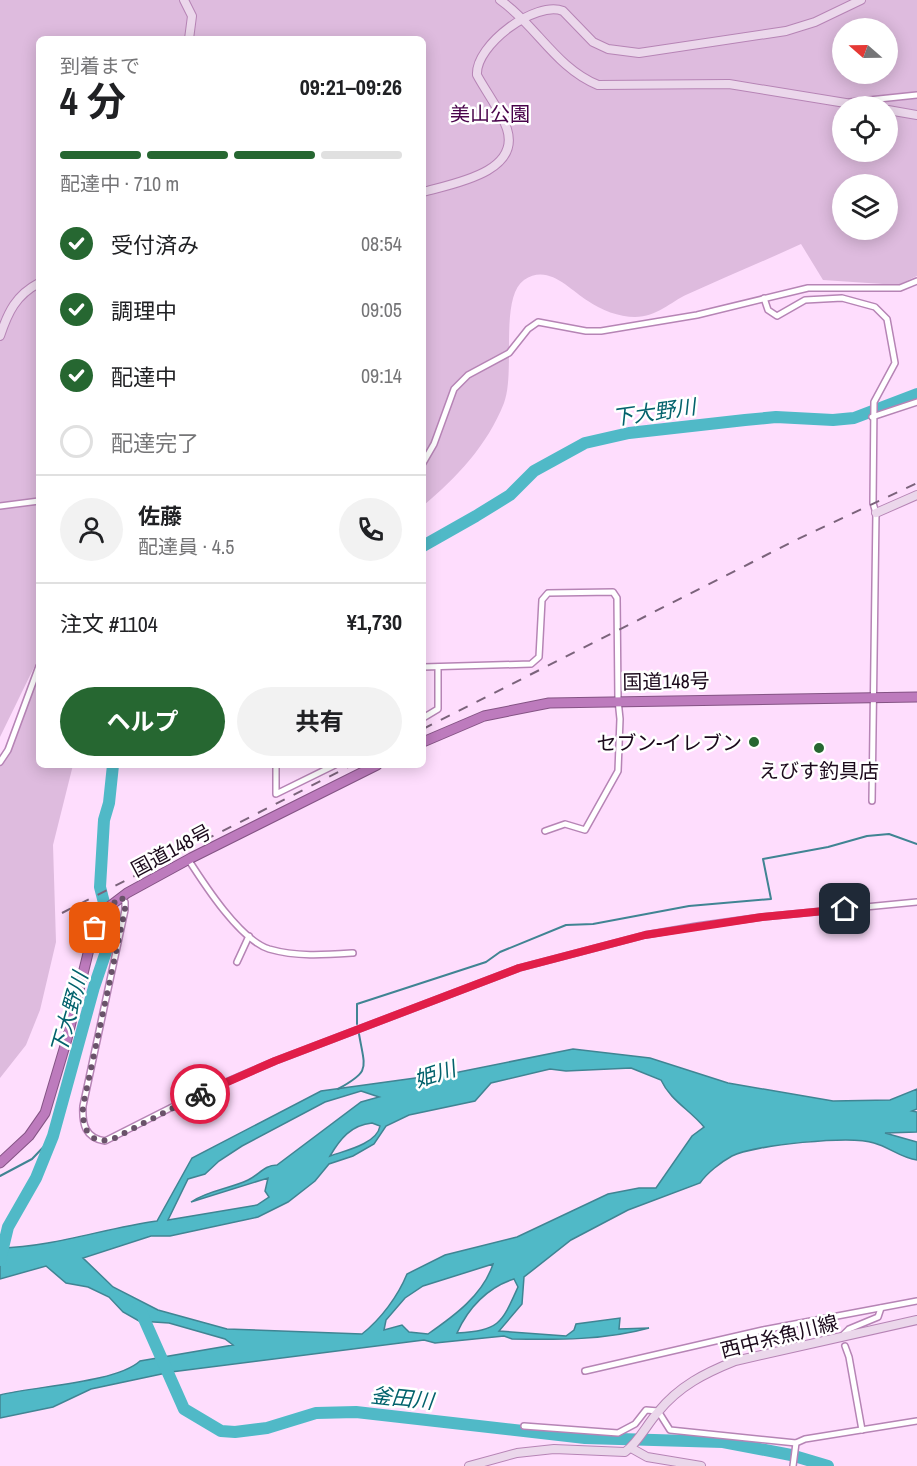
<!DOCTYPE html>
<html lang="ja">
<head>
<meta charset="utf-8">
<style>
  :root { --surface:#fff; --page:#f2f2f2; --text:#202124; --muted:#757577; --line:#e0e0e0; --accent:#266731 }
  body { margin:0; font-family:"Archivo Narrow","Noto Sans JP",sans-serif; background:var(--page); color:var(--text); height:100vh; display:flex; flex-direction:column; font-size:22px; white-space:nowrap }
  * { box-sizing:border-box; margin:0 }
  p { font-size:20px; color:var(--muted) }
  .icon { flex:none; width:33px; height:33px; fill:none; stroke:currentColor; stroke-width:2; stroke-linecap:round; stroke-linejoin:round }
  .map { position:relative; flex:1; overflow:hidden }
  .drawer { position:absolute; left:36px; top:36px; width:390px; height:732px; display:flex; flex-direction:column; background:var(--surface); border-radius:9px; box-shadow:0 3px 15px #0003 }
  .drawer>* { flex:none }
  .needle { width:39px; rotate:290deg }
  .tools { position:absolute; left:832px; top:18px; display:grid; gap:12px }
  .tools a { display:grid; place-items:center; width:66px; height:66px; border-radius:50%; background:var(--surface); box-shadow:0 3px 15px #0003; font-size:30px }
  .pin { position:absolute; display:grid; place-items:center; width:51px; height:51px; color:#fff; margin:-26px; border-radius:12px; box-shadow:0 3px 9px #0006 }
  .courier { position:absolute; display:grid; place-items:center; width:60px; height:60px; margin:-30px; border:4px solid #e11d48; border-radius:50%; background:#fff; color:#222; box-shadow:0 2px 8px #0007 }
  .head em { font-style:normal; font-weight:700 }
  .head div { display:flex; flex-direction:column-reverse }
  .head { display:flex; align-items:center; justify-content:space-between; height:102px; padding:0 24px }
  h1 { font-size:39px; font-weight:700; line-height:45px }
  .bar { display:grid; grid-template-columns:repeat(4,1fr); gap:9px 6px; align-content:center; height:72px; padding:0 24px }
  .bar i { height:8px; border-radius:4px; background:var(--line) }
  .bar .active { background:var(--accent) }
  .bar p { grid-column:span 4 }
  .line { display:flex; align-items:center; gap:15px; padding:0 24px; border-top:2px solid var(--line) }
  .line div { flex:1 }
  .round { display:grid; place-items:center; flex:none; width:63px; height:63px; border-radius:32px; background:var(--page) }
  ol { padding:0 24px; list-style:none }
  li { display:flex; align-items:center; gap:18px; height:66px }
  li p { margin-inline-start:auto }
  li .icon { padding:6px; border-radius:50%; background:var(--accent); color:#fff; stroke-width:4 }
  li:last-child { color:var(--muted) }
  li i { width:33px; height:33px; border:3px solid var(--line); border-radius:50% }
  .primary-button { display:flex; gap:12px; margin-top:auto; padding:12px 24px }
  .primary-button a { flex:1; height:69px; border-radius:36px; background:var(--accent); color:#fff; font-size:24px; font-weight:700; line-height:69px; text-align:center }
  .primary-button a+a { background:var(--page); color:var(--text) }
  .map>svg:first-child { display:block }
</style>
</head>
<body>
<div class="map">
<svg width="917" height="1466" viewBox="0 0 917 1466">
  <rect width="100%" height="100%" fill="#feddfd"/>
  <g fill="#debbde" fill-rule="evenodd">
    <path d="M0,0H917V276L898,285L823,280L801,244C764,261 726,277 688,294C670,302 657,317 635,317C619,317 601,310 588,301C569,289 548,263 524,280C499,298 516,372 504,403C487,446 457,477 423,506V39H39V657L0,737ZM843,28H888V74H843ZM843,106H888V152H843ZM843,184H888V230H843Z"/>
    <path d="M39,676V765H73L53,845L56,942L40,1010L26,1045L0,1078V766L11,751Z"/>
  </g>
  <path fill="#50b9c7" stroke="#408493" stroke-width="1.5" fill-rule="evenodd" d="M573,1049L650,1058L728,1083L833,1101L890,1100L917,1089V1109L912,1111L917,1112V1132L885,1133L917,1142V1160C901,1158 889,1147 874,1143C851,1135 754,1145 732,1156C721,1162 707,1173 700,1183L628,1210L571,1240L524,1277L522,1304L499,1331L566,1336L574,1330L576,1324L620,1318L619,1329L649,1328C606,1340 557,1340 512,1339L504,1336L435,1343L424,1340L171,1372L91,1389L53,1407L0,1418V1395C34,1386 116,1383 140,1361L233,1345L225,1339L169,1323L139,1321L123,1312L109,1297L88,1287L66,1283L46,1266L0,1279V1248C53,1247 105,1228 157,1221L192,1158L321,1091L459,1072ZM631,1068L661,1080C670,1100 690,1110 704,1127L692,1136L656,1188H639L608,1194L517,1237L445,1255L407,1274C398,1296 381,1319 362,1334L227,1329L158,1310L113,1287L83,1258L151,1236H170L258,1217L288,1202L315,1181L329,1164L353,1156L374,1144L386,1126L409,1115L475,1101L491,1083L550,1069L566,1071ZM361,1091L379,1097L361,1102L277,1165C264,1165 259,1175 248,1180C229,1189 209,1190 191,1202L268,1178L265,1191L269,1197L257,1205L168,1220L188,1179L205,1174L219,1161L242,1146L325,1102ZM372,1123L380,1126C377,1144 344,1151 330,1156C340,1139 351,1125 372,1123ZM493,1264C483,1295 454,1316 428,1334L409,1332L402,1325L384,1330L386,1320L405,1298L423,1286ZM514,1279L518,1287C501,1325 499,1330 457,1333C468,1308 488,1287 514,1279Z"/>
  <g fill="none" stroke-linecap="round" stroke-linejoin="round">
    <g stroke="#408493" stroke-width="2">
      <path d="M357,1024V1004L486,962L500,952L566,925L593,924L689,906L771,899L763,859L828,847L867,836L889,834L917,844"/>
      <path d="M338,1089C371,1071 365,1069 359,1034"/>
      <path d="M0,1176L32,1159L53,1137"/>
    </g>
    <g stroke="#50b9c7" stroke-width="12">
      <path d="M423,546L476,516L510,495L534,471L585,443L629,433L745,420L776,417L833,420L854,418L917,394"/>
      <path d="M0,1260L8,1227L36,1178L53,1136L94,987L112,934L100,887L104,820L109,803L113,765"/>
      <path d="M137,1309L141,1312L184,1409L221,1431L235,1432L267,1428L316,1413L356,1412L585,1438L723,1442L791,1455L828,1466"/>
    </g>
    <g stroke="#b684b5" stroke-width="8">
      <g id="street">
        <path d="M850,102L917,95"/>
        <path d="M764,298L768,310L777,316L805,300L842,298L875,307L887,319L895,363L874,402L873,503L876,513L872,801"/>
        <path d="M872,417L917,402"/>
        <path d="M423,463L434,444L454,389L468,375L509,353L528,329L538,322L586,331H601L697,315L808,288H900L917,281"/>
        <path d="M0,506L39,501"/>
        <path d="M423,667L531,664L539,657L542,600L548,593L613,592L617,598L618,700L620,719L618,771L585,830L565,824L545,831"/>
        <path d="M423,718L438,709V667"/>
        <path d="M0,762L8,750L39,666"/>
        <path d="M276,765V794L335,765"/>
        <path d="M188,859C204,884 240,940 269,949C297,957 324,955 353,953"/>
        <path d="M121,897L125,902V910L83,1106C82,1124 85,1138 105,1141L194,1096L275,1061L519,968L645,935L697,926L762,917L917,902"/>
        <path d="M237,962L249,936"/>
        <path d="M842,1336L849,1329L878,1317L881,1308"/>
        <path d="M845,1346L849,1357L862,1430"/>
        <path d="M585,1371L763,1330L917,1301"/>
        <path d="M524,1426L618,1433L635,1424L646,1410L658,1411L670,1430L796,1443"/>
        <path d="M793,1466L796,1443L805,1439L917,1421"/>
      </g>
    </g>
    <g stroke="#b684b5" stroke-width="10">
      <g id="secondary">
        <path d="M184,0L192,16L189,39"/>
        <path d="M500,0C536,25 556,68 598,85L729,84L864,106"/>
        <path d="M888,110L917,115"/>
        <path d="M423,192C451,184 521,173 507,129C501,111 486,92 477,75C475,45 536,0 563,11L593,42L608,49L639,53L786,31L815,22L861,0"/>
        <path d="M0,336C8,312 16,295 39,283"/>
        <path d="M876,513L917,495"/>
        <path d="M631,1448L647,1457L701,1466"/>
        <path d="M469,1466L517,1453L554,1449L625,1452C638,1443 647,1424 658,1412C679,1386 705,1373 735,1361L917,1320"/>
      </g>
    </g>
    <g stroke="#845384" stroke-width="11">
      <g id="highway">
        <path d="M423,742L484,716L549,703L917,697"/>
        <path d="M0,1163L29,1136L45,1113L67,1039L92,937L110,906L127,893L191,858L377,765"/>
      </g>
    </g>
    <use href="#street" stroke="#fff" stroke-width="5"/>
    <use href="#secondary" stroke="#ebd7eb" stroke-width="8"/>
    <use href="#highway" stroke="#bd7bbd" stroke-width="9"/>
    <g stroke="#7b637b" stroke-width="2" stroke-dasharray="10 10" stroke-linecap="butt">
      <path d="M423,729L796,540L917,483"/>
      <path d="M62,913L352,765"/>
    </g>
  </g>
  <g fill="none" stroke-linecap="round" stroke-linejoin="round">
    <path stroke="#6a536a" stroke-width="6" stroke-dasharray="0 10.8" d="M95,928L108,908L121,897L125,902V910L83,1106C82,1126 87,1144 111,1140L200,1094"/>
    <path stroke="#e11d48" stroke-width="8" d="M200,1094L275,1061L519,968L645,935L762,917L845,909"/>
  </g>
  <g fill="#266731" stroke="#fff" stroke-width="2">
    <circle cx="754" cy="742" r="6"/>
    <circle cx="819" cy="748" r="6"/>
  </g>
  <g text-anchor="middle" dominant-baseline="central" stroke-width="5" stroke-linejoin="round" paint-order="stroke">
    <g font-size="20" fill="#49044b" stroke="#fff">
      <text x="490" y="113">美山公園</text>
    </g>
    <g font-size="20" fill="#1b091b" stroke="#fff">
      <text transform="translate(666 681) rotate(-1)">国道148号</text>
      <text transform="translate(171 850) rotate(-28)">国道148号</text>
      <text transform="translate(779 1336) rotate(-14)">西中糸魚川線</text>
    </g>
    <g font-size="20" fill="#1b091b" stroke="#fff" text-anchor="end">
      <text x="742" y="742">セブン-イレブン</text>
      <text x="819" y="770" text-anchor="middle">えびす釣具店</text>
    </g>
    <g font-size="21" font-style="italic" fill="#03626c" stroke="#fff">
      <text transform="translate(654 412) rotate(-8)">下大野川</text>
      <text transform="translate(69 1013) rotate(-74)">下大野川</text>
      <text transform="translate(435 1074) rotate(-18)">姫川</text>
      <text transform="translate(402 1398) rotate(6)">釜田川</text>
    </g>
  </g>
</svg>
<div class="tools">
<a><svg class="needle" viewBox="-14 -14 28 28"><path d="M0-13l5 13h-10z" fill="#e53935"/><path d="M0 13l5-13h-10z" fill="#757577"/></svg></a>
<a><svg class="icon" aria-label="locate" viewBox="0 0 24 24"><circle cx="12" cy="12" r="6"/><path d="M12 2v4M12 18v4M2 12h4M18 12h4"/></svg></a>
<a><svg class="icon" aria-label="layers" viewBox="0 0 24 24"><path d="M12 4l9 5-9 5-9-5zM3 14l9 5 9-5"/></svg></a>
</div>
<div class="pin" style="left:95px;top:928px;background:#ea580c"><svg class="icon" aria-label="bag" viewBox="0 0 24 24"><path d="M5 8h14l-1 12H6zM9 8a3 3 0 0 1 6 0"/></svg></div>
<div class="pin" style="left:845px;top:909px;background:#1f2937"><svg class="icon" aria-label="home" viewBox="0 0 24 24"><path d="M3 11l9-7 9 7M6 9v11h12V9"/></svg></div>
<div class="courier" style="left:200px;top:1094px"><svg class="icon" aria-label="bike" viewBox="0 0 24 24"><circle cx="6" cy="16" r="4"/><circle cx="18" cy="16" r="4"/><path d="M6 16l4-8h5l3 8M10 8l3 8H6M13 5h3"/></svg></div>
<section class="drawer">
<div class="head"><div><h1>4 分</h1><p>到着まで</p></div><em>09:21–09:26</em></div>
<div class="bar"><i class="active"></i><i class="active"></i><i class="active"></i><i></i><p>配達中 · 710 m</p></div>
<ol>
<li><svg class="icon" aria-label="check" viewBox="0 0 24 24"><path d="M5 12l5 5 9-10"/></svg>受付済み<p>08:54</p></li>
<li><svg class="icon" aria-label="check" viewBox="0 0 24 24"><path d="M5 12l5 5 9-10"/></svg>調理中<p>09:05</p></li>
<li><svg class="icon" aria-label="check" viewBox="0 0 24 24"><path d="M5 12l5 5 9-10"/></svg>配達中<p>09:14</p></li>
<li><i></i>配達完了</li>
</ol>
<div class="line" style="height:108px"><a class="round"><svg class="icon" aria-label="person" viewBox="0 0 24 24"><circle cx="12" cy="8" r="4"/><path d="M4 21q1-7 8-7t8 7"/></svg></a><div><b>佐藤</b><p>配達員 · 4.5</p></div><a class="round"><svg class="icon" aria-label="phone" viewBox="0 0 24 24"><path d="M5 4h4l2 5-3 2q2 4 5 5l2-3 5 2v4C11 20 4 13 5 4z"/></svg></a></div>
<div class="line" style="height:78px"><div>注文 #1104</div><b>¥1,730</b></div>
<div class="primary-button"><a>ヘルプ</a><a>共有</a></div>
</section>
</div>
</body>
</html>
